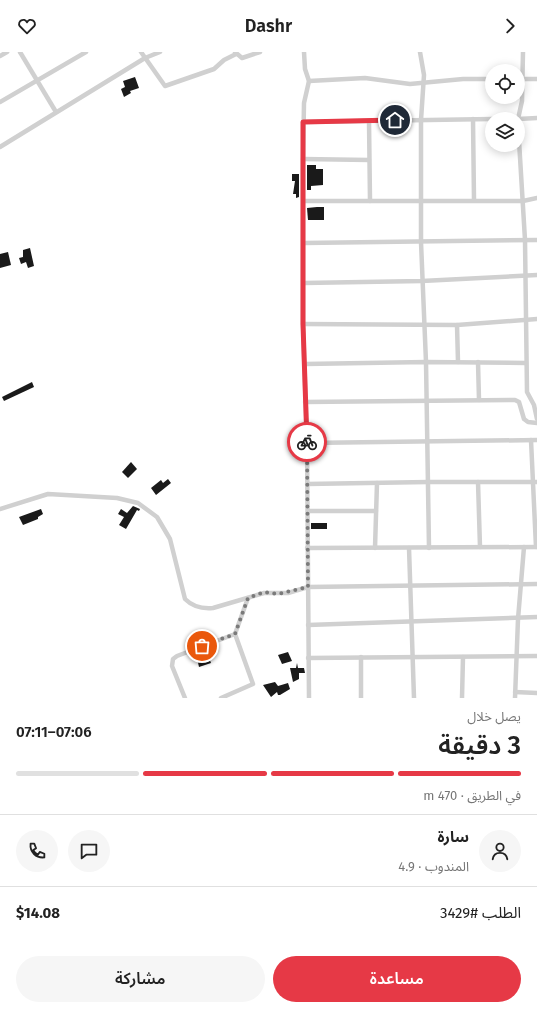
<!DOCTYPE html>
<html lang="ar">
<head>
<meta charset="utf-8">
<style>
  :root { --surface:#fff; --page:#f6f6f6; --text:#222; --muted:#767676; --line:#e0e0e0; --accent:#e63946 }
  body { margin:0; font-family:"Fira Sans","Noto Sans Arabic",sans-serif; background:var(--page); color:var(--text); direction:rtl; height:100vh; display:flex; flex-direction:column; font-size:15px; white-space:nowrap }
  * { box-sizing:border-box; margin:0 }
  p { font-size:13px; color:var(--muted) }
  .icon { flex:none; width:22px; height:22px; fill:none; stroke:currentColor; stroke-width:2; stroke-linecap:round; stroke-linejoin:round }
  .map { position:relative; height:646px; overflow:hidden; direction:ltr }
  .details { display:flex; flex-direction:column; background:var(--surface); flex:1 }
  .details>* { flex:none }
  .buttons { position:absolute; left:485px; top:12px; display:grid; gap:8px }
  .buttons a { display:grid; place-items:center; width:40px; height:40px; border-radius:50%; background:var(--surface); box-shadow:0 2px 10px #0003; font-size:20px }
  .pin { position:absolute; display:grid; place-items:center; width:34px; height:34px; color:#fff; margin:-17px; border:2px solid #fff; border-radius:50%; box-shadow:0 1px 4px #0007 }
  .courier { position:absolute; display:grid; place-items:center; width:40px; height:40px; margin:-20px; border:3px solid #e63946; border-radius:50%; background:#fff; color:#222; box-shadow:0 1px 5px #0007 }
  .headline em { font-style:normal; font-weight:600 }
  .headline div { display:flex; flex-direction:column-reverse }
  .headline { display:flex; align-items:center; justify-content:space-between; height:68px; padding:0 16px }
  h1 { font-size:26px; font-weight:600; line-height:30px }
  .bar { display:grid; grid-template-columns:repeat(4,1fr); gap:6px 4px; align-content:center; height:48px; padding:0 16px }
  .bar i { height:5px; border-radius:3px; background:var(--line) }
  .bar .current { background:var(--accent) }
  .bar p { grid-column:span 4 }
  .line { display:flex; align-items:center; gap:10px; padding:0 16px; border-top:1px solid var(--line) }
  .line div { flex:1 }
  .round { display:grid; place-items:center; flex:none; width:42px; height:42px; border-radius:21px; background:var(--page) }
  .cta { display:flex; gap:8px; margin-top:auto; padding:8px 16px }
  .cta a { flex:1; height:46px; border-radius:24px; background:var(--accent); color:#fff; font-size:16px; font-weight:600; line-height:46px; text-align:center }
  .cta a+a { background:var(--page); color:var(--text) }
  header { display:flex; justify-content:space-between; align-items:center; height:52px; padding:0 16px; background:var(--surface); font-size:18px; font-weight:600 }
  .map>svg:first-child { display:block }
</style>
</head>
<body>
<header><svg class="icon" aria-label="forward" viewBox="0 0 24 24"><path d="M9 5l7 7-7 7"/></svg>Dashr<svg class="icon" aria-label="heart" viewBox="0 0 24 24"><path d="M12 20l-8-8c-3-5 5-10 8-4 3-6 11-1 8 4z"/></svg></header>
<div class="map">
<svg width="537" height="646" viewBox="0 0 537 646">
  <rect width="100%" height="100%" fill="#fff"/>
  <g fill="#1a1a1a">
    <path d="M135,25L139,36L130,39L131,41L124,45L121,37L125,35L123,29Z"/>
    <path d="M307,113H316V117H323V133L311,134V138H307Z"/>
    <path d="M292,122H299V145L296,146V142H293L295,129H292Z"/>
    <path d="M317,155H324V168H308L307,156Z"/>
    <path d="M30,196L34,214L28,216L26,210L21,212L19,206L23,205V198Z"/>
    <path d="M8,200L11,213L0,216V202Z"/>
    <path d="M32,330L34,335L4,349L2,345Z"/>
    <path d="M131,410L137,417L128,426L122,420Z"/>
    <path d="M168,427L171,431L156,443L151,436L161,428L163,431Z"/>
    <path d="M133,454L140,457L139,459L137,458L126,477L119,473L124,465L118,462L121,457L127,461Z"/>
    <path d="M41,457L43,462L38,465V467L23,473L19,465Z"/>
    <rect x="311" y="471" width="16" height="6"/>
    <path d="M288,600L292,609L282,612L278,603Z"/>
    <path d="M208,603L211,611L199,615L197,606Z"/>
    <path d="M297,611L298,616H304L305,621H299V627L293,630L290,616H296Z"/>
    <path d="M275,630L278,634L288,631L290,637L280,643H278L277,640L271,645L263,633Z"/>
  </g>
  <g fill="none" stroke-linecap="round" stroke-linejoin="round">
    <g stroke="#d0d0d0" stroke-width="4.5">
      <path d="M20,0L56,60"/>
      <path d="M141,0L165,34L214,17L224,8L236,2"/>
      <path d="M235,0L242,6L260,0"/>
      <path d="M304,0L305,17L309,29L304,51L303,107V272L307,391L309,646"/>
      <path d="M420,0L424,23L421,68V190L426,310L429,496"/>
      <path d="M0,4L7,0"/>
      <path d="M518,27H537"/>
      <path d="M309,29L365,26L410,32L463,27H492"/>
      <path d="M0,50L86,0"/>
      <path d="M473,67L474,148"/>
      <path d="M518,67L522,49L523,0"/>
      <path d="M518,67L537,66"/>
      <path d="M369,69L370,149"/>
      <path d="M303,70L492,67"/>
      <path d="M518,72L525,188L527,340L534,353L537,367"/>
      <path d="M0,95L145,6L160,0"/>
      <path d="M303,107L369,108"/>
      <path d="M304,149H523L537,146"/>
      <path d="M304,191L537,188"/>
      <path d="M304,231L422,229L537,223"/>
      <path d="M303,272L457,273L537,267"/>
      <path d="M457,273L458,310"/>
      <path d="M478,310L479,348"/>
      <path d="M305,312L426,310L526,311"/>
      <path d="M305,350L515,348L519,350L524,367L528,370L537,371"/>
      <path d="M531,388L536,495"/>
      <path d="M307,391L537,388"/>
      <path d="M478,430L480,495"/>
      <path d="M307,432L428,430H537"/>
      <path d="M0,457L48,442L117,446L138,451L157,465L170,487L185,547C193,555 202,557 213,556L264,541H288L308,535L537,532"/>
      <path d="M308,459H376"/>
      <path d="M307,496L537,495"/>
      <path d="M375,496L377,431"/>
      <path d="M409,496L414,646"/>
      <path d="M308,573L537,565"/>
      <path d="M361,605V646"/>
      <path d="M308,606L537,604"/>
      <path d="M515,640L537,641"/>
      <path d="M185,646L172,614L173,607L177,604L235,582"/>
      <path d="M221,646L253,632L235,582L248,546"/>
      <path d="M462,646L463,605"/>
      <path d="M515,646L518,567L524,495"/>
    </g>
  </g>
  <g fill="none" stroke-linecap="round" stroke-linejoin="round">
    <path stroke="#7a7a7a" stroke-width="4" stroke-dasharray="0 7.2" d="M202,594L235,582L248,546L264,540L278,542L308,535L307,390"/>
    <path stroke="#e63946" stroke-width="5" d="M307,390L303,272V70L395,68"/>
  </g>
</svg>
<div class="buttons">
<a><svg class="icon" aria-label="locate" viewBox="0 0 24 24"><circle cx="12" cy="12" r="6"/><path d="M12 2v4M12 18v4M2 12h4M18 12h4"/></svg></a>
<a><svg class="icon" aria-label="layers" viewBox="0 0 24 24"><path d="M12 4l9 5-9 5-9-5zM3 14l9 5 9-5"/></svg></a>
</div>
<div class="pin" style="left:202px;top:594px;background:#ea580c"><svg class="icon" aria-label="bag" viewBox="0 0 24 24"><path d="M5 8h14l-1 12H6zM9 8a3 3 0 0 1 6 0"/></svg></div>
<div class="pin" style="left:395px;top:68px;background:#1f2937"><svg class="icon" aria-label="home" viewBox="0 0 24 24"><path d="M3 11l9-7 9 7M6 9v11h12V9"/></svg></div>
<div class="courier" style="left:307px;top:390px"><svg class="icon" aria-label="bike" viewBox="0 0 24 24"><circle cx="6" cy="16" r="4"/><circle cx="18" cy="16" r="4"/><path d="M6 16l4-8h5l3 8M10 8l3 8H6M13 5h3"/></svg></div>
</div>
<section class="details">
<div class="headline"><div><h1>3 دقيقة</h1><p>يصل خلال</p></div><em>07:06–07:11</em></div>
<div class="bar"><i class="current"></i><i class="current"></i><i class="current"></i><i></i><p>في الطريق · 470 m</p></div>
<div class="line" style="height:72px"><a class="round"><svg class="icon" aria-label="person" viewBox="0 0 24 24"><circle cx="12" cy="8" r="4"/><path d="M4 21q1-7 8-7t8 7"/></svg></a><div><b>سارة</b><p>المندوب · 4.9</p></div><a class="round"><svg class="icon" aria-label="chat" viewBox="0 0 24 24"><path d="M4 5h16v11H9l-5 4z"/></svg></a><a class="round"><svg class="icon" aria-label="phone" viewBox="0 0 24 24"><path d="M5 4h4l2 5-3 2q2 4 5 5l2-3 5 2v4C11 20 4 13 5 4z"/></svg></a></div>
<div class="line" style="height:52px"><div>الطلب #3429</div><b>$14.08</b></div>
<div class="cta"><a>مساعدة</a><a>مشاركة</a></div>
</section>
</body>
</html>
